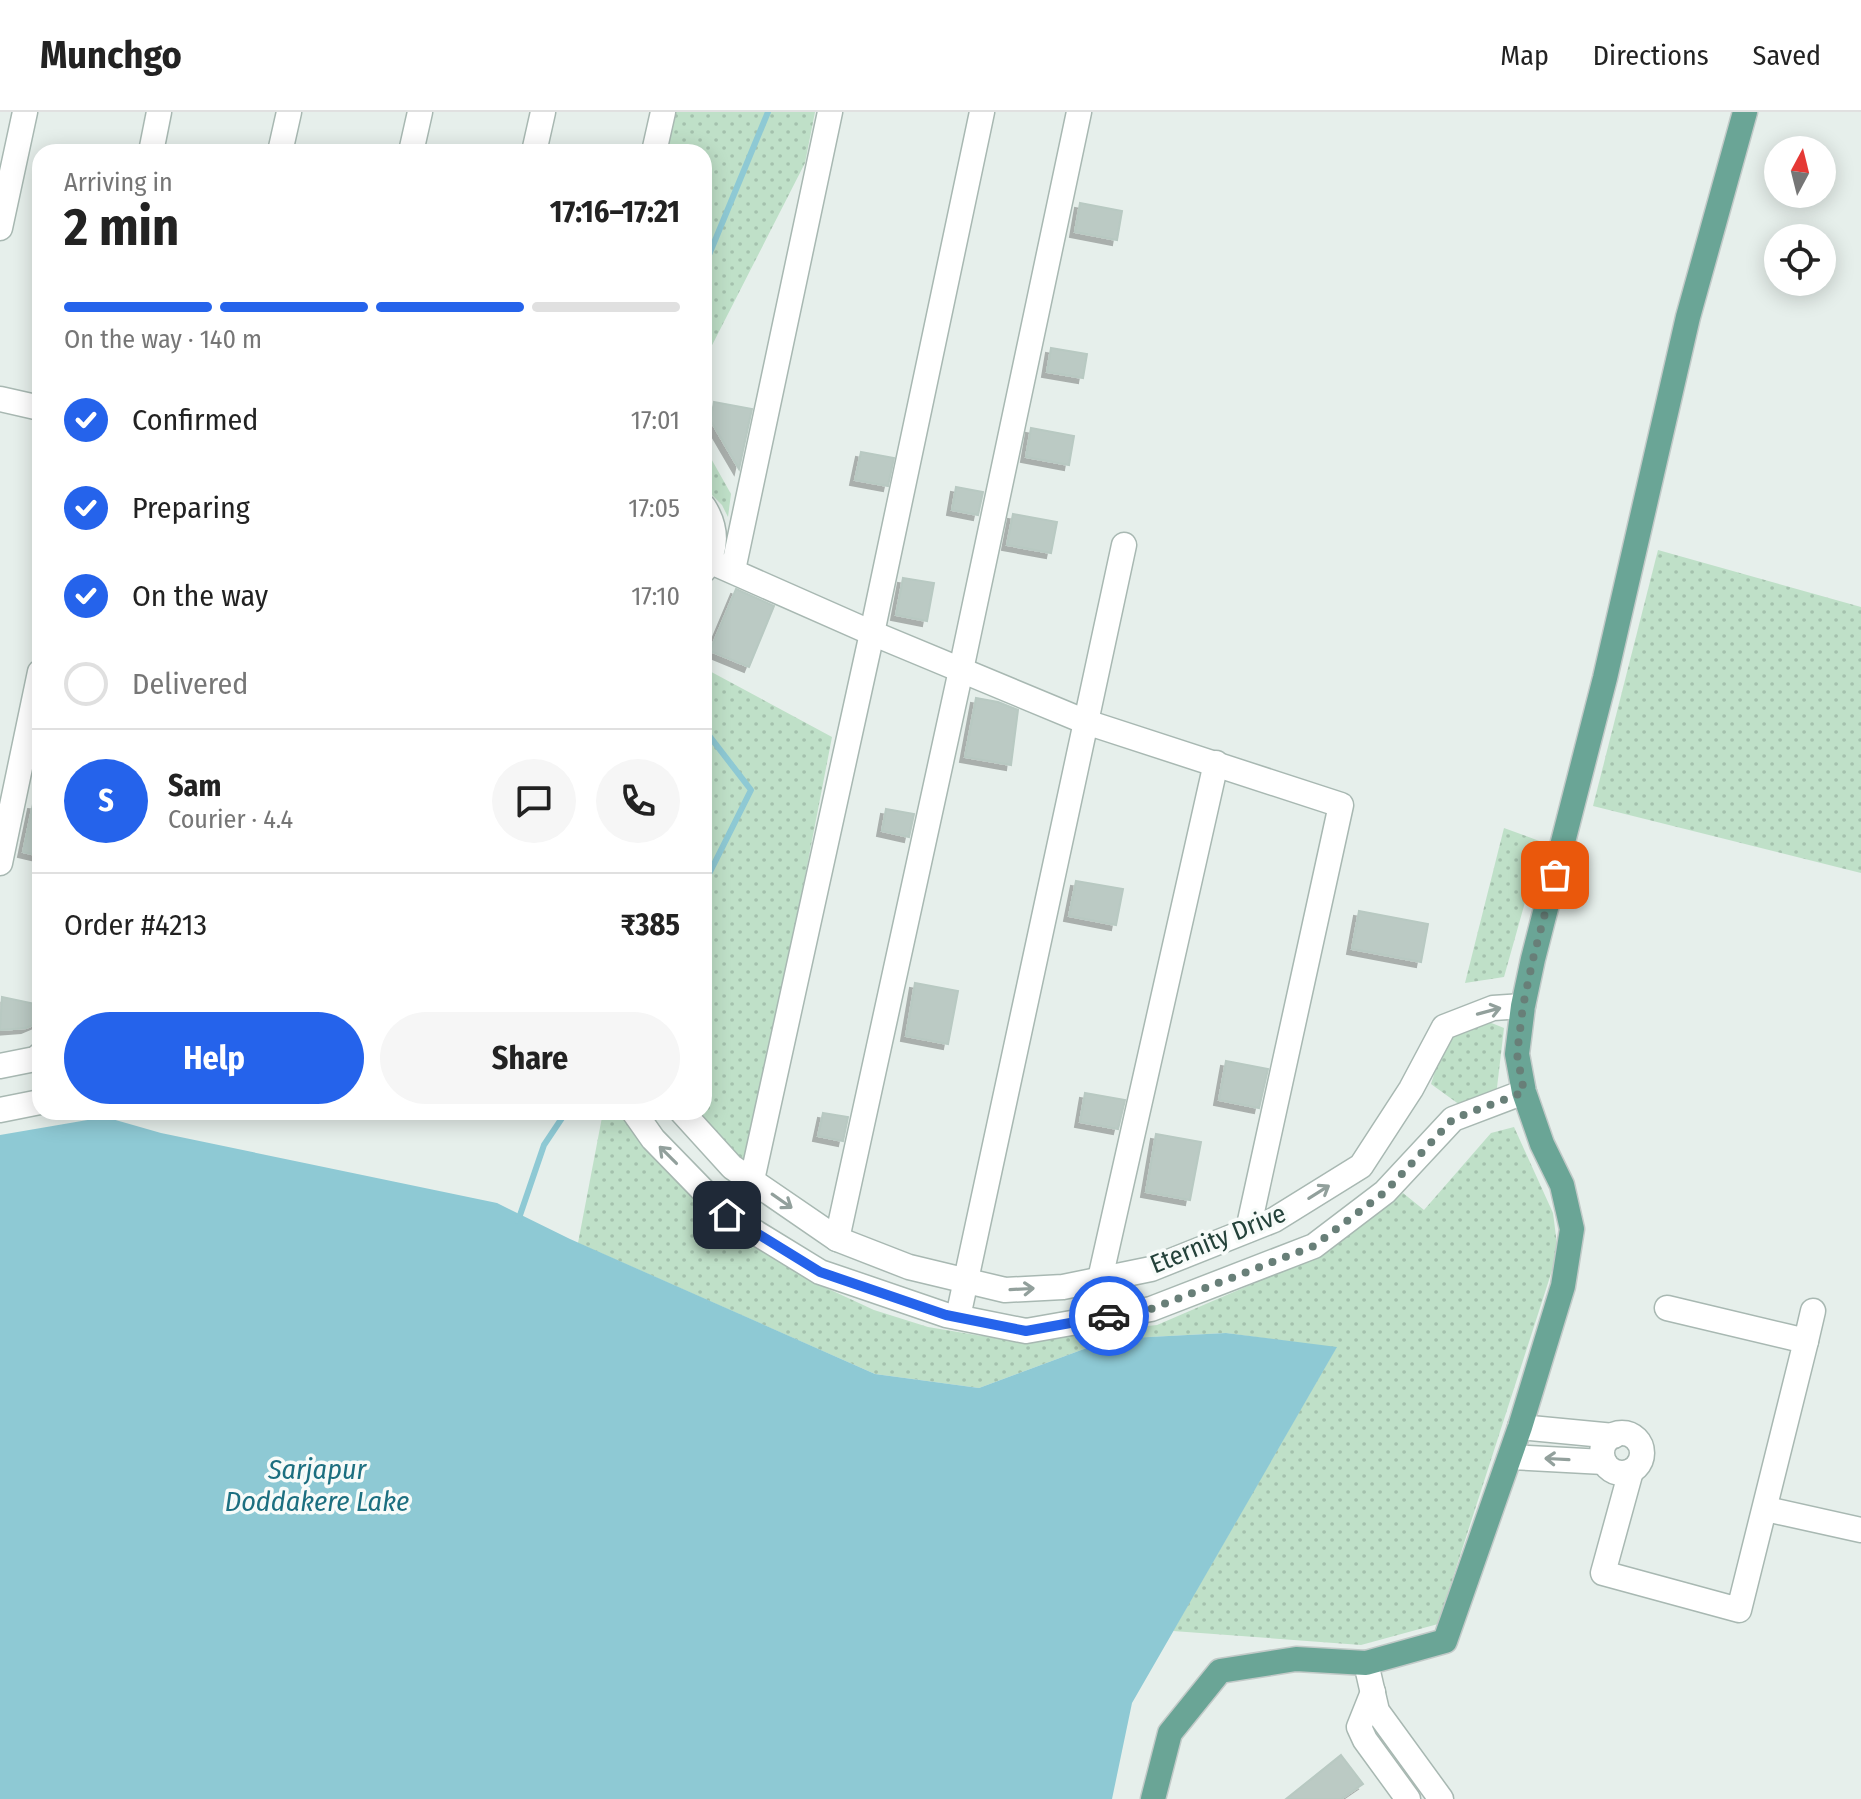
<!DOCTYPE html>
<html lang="en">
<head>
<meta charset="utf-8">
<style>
  :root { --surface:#fff; --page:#f6f6f6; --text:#222; --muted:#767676; --line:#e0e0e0; --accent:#2563eb }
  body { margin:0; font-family:"Fira Sans Condensed",sans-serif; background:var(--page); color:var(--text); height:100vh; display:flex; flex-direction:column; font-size:30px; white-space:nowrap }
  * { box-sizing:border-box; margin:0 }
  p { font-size:26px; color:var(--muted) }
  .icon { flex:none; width:44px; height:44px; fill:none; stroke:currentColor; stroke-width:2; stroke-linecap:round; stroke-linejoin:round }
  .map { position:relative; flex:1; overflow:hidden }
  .side { position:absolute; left:32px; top:32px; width:680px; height:976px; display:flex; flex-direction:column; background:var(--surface); border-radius:24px; box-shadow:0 4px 20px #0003 }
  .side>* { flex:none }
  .needle { width:52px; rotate:7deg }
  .controls { position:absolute; left:1764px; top:24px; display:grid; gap:16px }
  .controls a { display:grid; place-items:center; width:72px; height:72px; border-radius:50%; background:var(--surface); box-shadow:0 4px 20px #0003; font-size:40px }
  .pin { position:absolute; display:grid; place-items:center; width:68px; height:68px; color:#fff; margin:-34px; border-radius:16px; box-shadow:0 4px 12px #0006 }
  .courier { position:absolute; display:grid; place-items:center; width:80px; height:80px; margin:-40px; border:6px solid #2563eb; border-radius:50%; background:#fff; color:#222; box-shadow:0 2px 10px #0007 }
  .headline em { font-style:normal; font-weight:700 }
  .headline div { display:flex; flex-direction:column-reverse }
  .headline { display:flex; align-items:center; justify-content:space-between; height:136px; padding:0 32px }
  h1 { font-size:52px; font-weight:700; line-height:60px }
  .bar { display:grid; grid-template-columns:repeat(4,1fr); gap:12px 8px; align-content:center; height:96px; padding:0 32px }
  .bar i { height:10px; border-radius:6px; background:var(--line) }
  .bar .active { background:var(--accent) }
  .bar p { grid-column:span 4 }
  .line { display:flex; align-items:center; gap:20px; padding:0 32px; border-top:2px solid var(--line) }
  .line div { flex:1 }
  .round { display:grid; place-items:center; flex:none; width:84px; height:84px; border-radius:42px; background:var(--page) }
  ol { padding:0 32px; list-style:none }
  li { display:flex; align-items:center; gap:24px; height:88px }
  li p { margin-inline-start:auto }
  li .icon { padding:8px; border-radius:50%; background:var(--accent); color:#fff; stroke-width:4 }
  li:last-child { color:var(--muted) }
  li i { width:44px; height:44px; border:4px solid var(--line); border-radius:50% }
  .primary-button { display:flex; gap:16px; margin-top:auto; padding:16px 32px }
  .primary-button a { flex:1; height:92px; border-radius:48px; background:var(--accent); color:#fff; font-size:32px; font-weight:700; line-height:92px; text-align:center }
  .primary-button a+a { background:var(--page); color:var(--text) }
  header { display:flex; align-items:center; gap:48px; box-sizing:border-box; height:112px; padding:0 40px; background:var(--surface); border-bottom:2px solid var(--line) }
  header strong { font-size:38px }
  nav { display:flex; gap:44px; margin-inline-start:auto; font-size:28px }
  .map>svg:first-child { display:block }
</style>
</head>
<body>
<header>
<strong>Munchgo</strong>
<nav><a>Map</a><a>Directions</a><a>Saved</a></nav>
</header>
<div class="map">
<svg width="1861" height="1687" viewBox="0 0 1861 1687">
  <defs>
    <pattern id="green-dots" width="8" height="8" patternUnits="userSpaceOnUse" patternTransform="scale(2)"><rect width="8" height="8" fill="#bfe0c8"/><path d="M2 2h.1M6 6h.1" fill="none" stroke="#a4c1ad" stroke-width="1.8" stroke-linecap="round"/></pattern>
    <filter id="shadow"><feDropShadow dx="-5" dy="5" stdDeviation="0" flood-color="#0004"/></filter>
  </defs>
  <rect width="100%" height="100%" fill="#e6efeb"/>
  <g fill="url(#green-dots)">
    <path d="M674,0H815L805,51L704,249V40H665Z"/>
    <path d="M704,334L731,382L728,405L722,393L704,375Z"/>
    <path d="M1658,438L1861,495V761L1593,694Z"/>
    <path d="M704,556L832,625L804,770L744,1050L722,1027L699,1000H704Z"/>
    <path d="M1504,716L1542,730L1504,865L1465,871Z"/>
    <path d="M1489,910L1504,916L1496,984L1460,993L1431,972L1446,925Z"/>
    <path d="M603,1000H625L766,1141L820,1173L874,1198L928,1215L982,1224L1009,1225L1070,1222L1157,1213L1306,1149L1403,1081L1424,1098L1491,1021L1514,1015L1553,1101L1558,1140L1438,1512L1361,1533L1173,1519L1336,1236L1226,1221L1111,1227L979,1276L875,1262L578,1131Z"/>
  </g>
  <path fill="#8ec9d4" d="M105,1005L161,1021L497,1091L570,1127L875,1262L979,1276L1111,1227L1226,1221L1337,1235L1132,1591L1112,1687H0V1023Z"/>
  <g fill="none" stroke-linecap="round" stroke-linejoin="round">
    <g stroke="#8ec9d4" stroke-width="6">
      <path d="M704,155L768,0"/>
      <path d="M704,617L751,678L704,772"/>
      <path d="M518,1109L544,1033L566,1000"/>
    </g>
  </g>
  <g fill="#bbcac4" stroke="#b8c9c2" stroke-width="2" filter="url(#shadow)">
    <path d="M1080,91L1122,99L1117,128L1075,120Z"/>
    <path d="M1051,236L1087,242L1083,266L1047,260Z"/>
    <path d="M714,290L752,297L739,357L711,309Z"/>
    <path d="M1031,316L1074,324L1069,353L1026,345Z"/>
    <path d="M861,340L894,346L888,374L855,368Z"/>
    <path d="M956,375L983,380L978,403L952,398Z"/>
    <path d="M1013,402L1057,410L1051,441L1007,433Z"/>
    <path d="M903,466L934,471L927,509L896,503Z"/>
    <path d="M736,477L774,494L749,555L710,539Z"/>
    <path d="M976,586L998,590L1018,598L1011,653L965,645Z"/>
    <path d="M33,692L40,693V744L23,740Z"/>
    <path d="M886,697L914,702L909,725L882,719Z"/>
    <path d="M1076,769L1123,777L1116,813L1069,804Z"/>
    <path d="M1359,799L1428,812L1421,850L1352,837Z"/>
    <path d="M915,871L958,879L948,932L906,924Z"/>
    <path d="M2,885L40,893V910L26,916L0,918Z"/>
    <path d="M1226,949L1268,957L1259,996L1219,988Z"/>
    <path d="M1085,981L1125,988L1118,1017L1080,1010Z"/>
    <path d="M823,1001L848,1005L843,1029L818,1024Z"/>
    <path d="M1156,1022L1201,1030L1190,1088L1146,1080Z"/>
    <path d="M1341,1643L1363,1672L1341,1687H1286Z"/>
  </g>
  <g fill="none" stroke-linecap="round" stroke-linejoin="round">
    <g stroke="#a8b8b2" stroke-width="27">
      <g id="minor">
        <path d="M151,40L159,0"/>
        <path d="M280,40L289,0"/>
        <path d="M411,40L420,0"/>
        <path d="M534,40L543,0"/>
        <path d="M654,40L663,0"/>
        <path d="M0,116L25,0"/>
        <path d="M0,287L40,296"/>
        <path d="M704,395C717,416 717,437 704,458"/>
        <path d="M709,449L872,521L1086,610L1341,693L1248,1118"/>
        <path d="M733,458L830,0"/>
        <path d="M0,751L40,560"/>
        <path d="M0,954L35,947L40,943"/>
        <path d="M0,998L40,990"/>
        <path d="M634,1000L653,1027L727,1103L820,1160L946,1203L1026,1219L1151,1197L1314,1134L1385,1080L1453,1007L1524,980"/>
        <path d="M682,1000L732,1055L837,1127L909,1155L1005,1178L1063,1175L1151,1157L1274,1108L1361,1054L1411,977L1444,915L1493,896L1523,894"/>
        <path d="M752,1068L872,521L982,0"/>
        <path d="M837,1127L961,558L1079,0"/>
        <path d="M1100,1167L1216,651"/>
        <path d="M958,1205L1124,433"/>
        <path d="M1806,1229L1813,1199"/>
        <path d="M1520,1315L1614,1324"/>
        <circle cx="1622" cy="1341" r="20"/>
        <path d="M1510,1345L1604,1350"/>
        <path d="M1631,1359L1603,1461L1739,1498L1806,1229L1667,1196"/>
        <path d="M1766,1397L1861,1418"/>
        <path d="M1366,1551L1377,1599L1441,1687"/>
        <path d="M1373,1580L1359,1615L1365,1628L1408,1687"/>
      </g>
    </g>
    <g stroke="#c2cac8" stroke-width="27">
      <path id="major" d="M1153,1687L1170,1621L1220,1559L1296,1547L1366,1551L1445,1529L1520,1315L1563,1174L1572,1117L1562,1073L1542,1032L1524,980L1517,942L1523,894L1533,847L1605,566L1688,205L1745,0"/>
    </g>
    <use href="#minor" stroke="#fff" stroke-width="24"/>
    <use href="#major" stroke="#6aa596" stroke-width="24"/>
  </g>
  <defs><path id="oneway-shaft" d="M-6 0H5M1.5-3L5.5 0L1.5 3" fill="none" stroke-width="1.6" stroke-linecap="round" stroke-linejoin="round" transform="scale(2)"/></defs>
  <g stroke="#92a09c">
    <use href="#oneway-shaft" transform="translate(1489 899) rotate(-15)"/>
    <use href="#oneway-shaft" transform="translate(668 1043) rotate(-135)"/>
    <use href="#oneway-shaft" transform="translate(1319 1080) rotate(-32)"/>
    <use href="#oneway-shaft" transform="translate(782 1089) rotate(35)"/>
    <use href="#oneway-shaft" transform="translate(1022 1177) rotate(-3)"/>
    <use href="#oneway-shaft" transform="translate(1557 1347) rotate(-177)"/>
  </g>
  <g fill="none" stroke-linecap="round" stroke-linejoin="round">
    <path stroke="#687f78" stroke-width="8" stroke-dasharray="0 14.4" d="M1109,1204L1151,1197L1314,1134L1385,1080L1453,1007L1524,980L1517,942L1523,894L1533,847L1555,763"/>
    <path stroke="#2563eb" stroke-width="10" d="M727,1103L820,1160L946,1203L1026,1219L1109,1204"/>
  </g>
  <g text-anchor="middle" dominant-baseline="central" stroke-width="7" stroke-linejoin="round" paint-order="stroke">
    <g font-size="26" fill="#24423a" stroke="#f7fbf9">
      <text transform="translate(1218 1127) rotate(-22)">Eternity Drive</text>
    </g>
    <g font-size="28" font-style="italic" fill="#1c6f80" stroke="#f7fbf9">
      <text x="317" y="1357">Sarjapur<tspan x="317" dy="32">Doddakere Lake</tspan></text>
    </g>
  </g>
</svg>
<div class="controls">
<a><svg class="needle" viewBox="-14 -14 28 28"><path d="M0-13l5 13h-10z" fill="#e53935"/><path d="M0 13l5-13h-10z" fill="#767676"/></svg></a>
<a><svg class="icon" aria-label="locate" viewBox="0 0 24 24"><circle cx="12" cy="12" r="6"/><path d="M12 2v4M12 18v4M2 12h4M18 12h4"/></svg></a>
</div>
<div class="pin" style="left:1555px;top:763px;background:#ea580c"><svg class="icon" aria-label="bag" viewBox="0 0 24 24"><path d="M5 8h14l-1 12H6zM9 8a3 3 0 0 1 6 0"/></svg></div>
<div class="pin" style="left:727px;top:1103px;background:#1f2937"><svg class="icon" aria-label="home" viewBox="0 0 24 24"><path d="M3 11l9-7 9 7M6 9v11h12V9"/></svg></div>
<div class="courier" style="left:1109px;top:1204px"><svg class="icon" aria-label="car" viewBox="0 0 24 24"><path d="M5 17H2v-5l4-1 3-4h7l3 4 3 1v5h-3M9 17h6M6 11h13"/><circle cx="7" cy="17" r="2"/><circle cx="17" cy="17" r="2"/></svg></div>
<section class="side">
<div class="headline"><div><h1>2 min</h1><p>Arriving in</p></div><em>17:16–17:21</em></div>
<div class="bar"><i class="active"></i><i class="active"></i><i class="active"></i><i></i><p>On the way · 140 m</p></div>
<ol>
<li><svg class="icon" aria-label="check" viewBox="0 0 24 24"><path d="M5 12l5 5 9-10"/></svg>Confirmed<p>17:01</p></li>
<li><svg class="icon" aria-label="check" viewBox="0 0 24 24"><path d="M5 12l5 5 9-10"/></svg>Preparing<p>17:05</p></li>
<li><svg class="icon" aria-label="check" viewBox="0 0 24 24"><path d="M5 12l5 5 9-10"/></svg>On the way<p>17:10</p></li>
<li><i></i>Delivered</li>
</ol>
<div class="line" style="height:144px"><b class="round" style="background:var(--accent);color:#fff">S</b><div><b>Sam</b><p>Courier · 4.4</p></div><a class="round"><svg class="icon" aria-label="chat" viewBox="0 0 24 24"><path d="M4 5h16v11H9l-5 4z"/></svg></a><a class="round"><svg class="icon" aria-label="phone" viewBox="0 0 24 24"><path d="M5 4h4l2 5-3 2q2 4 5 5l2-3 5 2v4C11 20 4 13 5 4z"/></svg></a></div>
<div class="line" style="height:104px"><div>Order #4213</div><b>₹385</b></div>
<div class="primary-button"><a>Help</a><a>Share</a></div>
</section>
</div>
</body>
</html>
